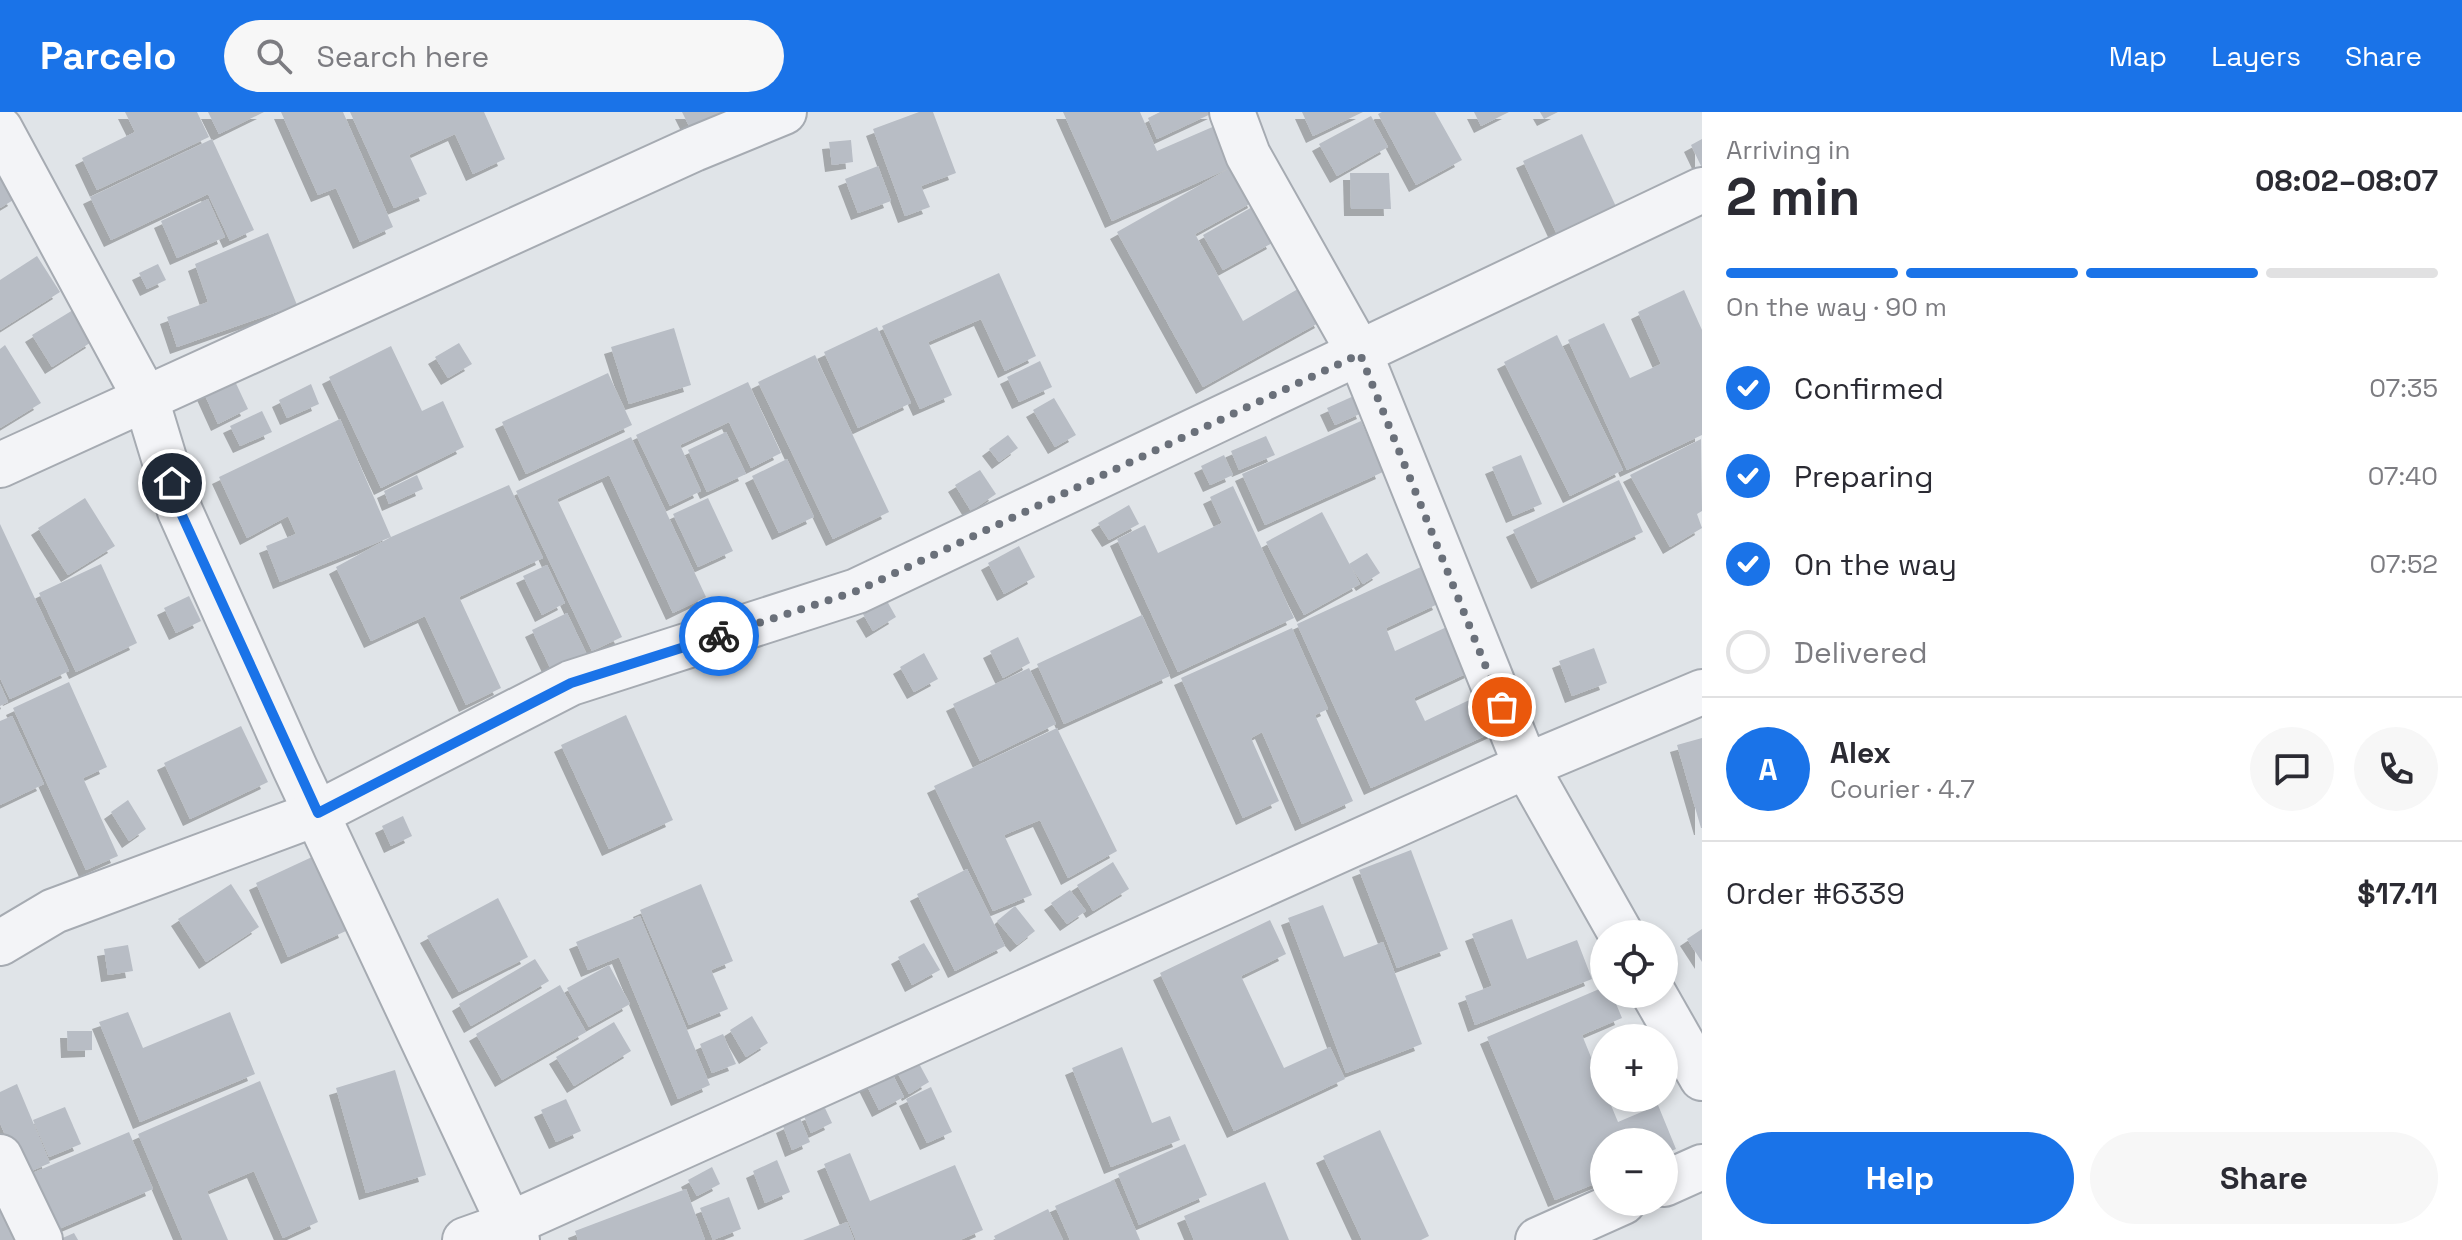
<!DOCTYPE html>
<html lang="en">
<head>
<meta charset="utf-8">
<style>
  :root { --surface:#fff; --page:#f7f7f7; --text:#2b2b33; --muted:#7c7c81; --line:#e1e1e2; --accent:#1a73e8 }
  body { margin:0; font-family:"Space Grotesk",sans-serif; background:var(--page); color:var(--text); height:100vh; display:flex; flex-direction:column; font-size:30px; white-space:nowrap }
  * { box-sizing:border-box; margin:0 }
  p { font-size:26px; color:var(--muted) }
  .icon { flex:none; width:44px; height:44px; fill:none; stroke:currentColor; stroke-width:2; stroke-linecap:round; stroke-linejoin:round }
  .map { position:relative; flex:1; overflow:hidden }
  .sheet { display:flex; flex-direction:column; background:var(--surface); width:760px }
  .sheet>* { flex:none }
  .fabs { position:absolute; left:1590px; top:808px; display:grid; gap:16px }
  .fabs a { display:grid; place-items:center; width:88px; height:88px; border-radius:50%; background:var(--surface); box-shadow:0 4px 12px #0003; font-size:40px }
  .pin { position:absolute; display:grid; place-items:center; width:68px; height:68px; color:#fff; margin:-34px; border:4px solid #fff; border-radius:50%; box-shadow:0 2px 8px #0007 }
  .courier { position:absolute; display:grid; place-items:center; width:80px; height:80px; margin:-40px; border:6px solid #1a73e8; border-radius:50%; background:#fff; color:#222; box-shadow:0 2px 10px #0007 }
  .overview em { font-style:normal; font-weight:800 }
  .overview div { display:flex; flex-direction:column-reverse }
  .overview { display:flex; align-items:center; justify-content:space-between; height:136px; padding:0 24px }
  h1 { font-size:52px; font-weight:800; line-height:60px }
  .bar { display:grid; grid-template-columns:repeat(4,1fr); gap:12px 8px; align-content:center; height:96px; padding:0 24px }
  .bar i { height:10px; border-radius:6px; background:var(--line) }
  .bar .selected { background:var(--accent) }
  .bar p { grid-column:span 4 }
  .line { display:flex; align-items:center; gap:20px; padding:0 24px; border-top:2px solid var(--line) }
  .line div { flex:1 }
  .round { display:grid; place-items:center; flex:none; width:84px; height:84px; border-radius:42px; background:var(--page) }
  ol { padding:0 24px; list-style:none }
  li { display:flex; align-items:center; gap:24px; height:88px }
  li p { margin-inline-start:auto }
  li .icon { padding:8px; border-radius:50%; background:var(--accent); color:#fff; stroke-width:4 }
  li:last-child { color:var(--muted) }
  li i { width:44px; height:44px; border:4px solid var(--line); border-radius:50% }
  .cta { display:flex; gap:16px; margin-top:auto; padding:16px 24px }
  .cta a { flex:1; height:92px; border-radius:48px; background:var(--accent); color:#fff; font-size:32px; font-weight:800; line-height:92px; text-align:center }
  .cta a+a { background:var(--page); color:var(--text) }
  header { display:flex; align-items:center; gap:48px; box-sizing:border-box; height:112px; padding:0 40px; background:var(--accent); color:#fff }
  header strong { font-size:38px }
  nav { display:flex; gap:44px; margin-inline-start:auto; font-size:28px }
  .search { width:560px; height:72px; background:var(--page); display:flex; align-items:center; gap:20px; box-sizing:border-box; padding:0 28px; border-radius:44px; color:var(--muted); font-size:30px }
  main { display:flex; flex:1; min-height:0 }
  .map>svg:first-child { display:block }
</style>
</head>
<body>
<header>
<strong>Parcelo</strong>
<div class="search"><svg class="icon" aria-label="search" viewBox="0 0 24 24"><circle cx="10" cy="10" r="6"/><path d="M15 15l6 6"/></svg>Search here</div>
<nav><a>Map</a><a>Layers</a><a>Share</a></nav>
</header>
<main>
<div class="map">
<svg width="1702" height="1128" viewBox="0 0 1702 1128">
  <defs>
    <filter id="shadow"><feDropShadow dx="-7" dy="7" stdDeviation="0" flood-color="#0004"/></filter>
  </defs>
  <rect width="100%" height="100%" fill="#e0e4e8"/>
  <g fill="#b8bdc5" filter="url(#shadow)">
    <path d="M125,0H197L209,25L97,78L82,46L135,20Z"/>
    <path d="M208,0H264L219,22Z"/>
    <path d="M281,0H343L393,115L360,130L336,76L318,83Z"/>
    <path d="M350,0H484L505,47L473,62L455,22L409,43L427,82L394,96Z"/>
    <path d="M682,0H727L691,18Z"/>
    <path d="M919,0H933L956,61L921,74L930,95L905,104L873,17Z"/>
    <path d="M1063,0H1140L1157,39L1224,10L1255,89L1195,122L1243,209L1303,174L1322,209L1203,275L1117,120L1232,55L1112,109Z"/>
    <path d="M1160,0H1215L1157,27L1148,6Z"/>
    <path d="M1302,0H1363L1313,24Z"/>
    <path d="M1382,0H1435L1462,48L1416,73L1378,2Z"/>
    <path d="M1474,0H1509L1481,14Z"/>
    <path d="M1540,0H1558L1544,7Z"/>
    <path d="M1371,4L1388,35L1337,64L1319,32Z"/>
    <path d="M1582,22L1620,103L1561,131L1523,49Z"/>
    <path d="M212,27L254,118L230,129L208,82L111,128L90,85Z"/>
    <path d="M1702,27V56L1691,33Z"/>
    <path d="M851,28L853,50L832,53L829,30Z"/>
    <path d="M878,54L891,89L858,101L845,67Z"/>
    <path d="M1350,61H1389L1391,97H1351Z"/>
    <path d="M0,63L15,87L0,96Z"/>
    <path d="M208,87L225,125L177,146L161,109Z"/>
    <path d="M1254,94L1274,130L1223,158L1203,123Z"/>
    <path d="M268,121L297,193L177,235L167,205L208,190L195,152Z"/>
    <path d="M37,144L60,180L0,218V168Z"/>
    <path d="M158,152L166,168L147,177L139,161Z"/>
    <path d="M999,161L1036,244L1005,259L981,207L928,230L952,283L920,297L882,214Z"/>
    <path d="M1684,178L1702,218V323L1627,358L1568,228L1604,211L1630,266L1661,252L1638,200Z"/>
    <path d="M73,198L93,229L52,255L32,223Z"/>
    <path d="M877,215L911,291L858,316L824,240Z"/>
    <path d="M674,216L691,273L629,292L611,235Z"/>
    <path d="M1557,223L1623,358L1570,384L1504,250Z"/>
    <path d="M459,231L472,252L448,266L435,245Z"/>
    <path d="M5,233L41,291L0,316V237Z"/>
    <path d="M391,234L422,299L443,289L464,335L381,376L329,265Z"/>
    <path d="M815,243L889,400L833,427L758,270Z"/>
    <path d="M1040,249L1052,275L1019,290L1007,265Z"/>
    <path d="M608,261L632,313L526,362L502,310Z"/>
    <path d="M233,265L248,297L218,312L203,279Z"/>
    <path d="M748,270L781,341L751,356L729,310L680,333L701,379L670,394L636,323Z"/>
    <path d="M311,272L319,292L287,306L279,288Z"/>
    <path d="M1356,283L1364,300L1335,313L1327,296Z"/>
    <path d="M1054,286L1076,323L1055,335L1033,298Z"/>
    <path d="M262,299L272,320L240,334L230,314Z"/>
    <path d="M340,307L391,425L509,373L543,446L459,485L501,576L466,593L425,504L371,529L336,455L391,425L280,470L266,434L296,422L288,404L247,426L219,365Z"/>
    <path d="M1361,309L1383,360L1265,413L1242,362Z"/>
    <path d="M726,320L746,362L707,380L688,338Z"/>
    <path d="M1008,323L1018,336L999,350L989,337Z"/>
    <path d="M1266,324L1275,343L1239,358L1231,339Z"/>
    <path d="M631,325L706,485L673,501L609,363L557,387L622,525L592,539L516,379Z"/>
    <path d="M1701,327L1702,399L1697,402L1702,416L1670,435L1630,363Z"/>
    <path d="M1224,343L1233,363L1210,373L1201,354Z"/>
    <path d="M1521,343L1542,392L1513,404L1492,355Z"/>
    <path d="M787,347L814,405L779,421L752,364Z"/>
    <path d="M980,358L996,382L971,399L955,373Z"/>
    <path d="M417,363L423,377L389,392L384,379Z"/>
    <path d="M1619,368L1643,420L1538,470L1513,418Z"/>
    <path d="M1233,374L1294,506L1178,560L1117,427L1145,413L1158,441L1222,411L1210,385Z"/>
    <path d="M85,386L115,434L68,463L38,416Z"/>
    <path d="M708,386L733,439L698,455L673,402Z"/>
    <path d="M1129,393L1139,412L1109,428L1098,411Z"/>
    <path d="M1322,400L1360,472L1304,503L1266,430Z"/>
    <path d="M0,412L69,559L10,587L0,566Z"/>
    <path d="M1019,434L1035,465L1004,482L988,451Z"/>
    <path d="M1367,441L1380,461L1363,472L1349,452Z"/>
    <path d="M101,452L137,531L76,560L39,481Z"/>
    <path d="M547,453L565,491L542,503L523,464Z"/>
    <path d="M1423,454L1440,491L1386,516L1395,539L1451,513L1472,559L1414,586L1425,609L1482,582L1498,618L1371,676L1297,512Z"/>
    <path d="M189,484L201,509L176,521L164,496Z"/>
    <path d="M887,489L896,505L873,519L863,502Z"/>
    <path d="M567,501L589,547L554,564L532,518Z"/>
    <path d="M1142,503L1170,564L1064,612L1037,552Z"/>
    <path d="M1292,516L1328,597L1315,603L1353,689L1302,712L1262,620L1251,626L1279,689L1243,706L1181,566Z"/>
    <path d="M1018,525L1030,551L1003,566L990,539Z"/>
    <path d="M1594,536L1607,571L1572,584L1559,549Z"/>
    <path d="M924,541L938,567L914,580L900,555Z"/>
    <path d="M1029,556L1056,612L980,649L953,592Z"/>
    <path d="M69,570L107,655L83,666L118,744L86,758L13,596Z"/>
    <path d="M0,572L8,590L0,594Z"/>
    <path d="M626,603L673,708L609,737L561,633Z"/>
    <path d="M12,604L44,672L0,693V609Z"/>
    <path d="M241,614L268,670L190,707L164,651Z"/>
    <path d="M1057,616L1117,739L1068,766L1040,708L1004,723L1032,783L993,799L934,674Z"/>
    <path d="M1702,626V716H1701L1677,633Z"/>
    <path d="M128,688L146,717L129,729L111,700Z"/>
    <path d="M403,704L412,724L391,734L382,714Z"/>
    <path d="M1411,738L1448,837L1397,856L1359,758Z"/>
    <path d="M312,745L346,819L288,845L256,771Z"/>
    <path d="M1113,750L1129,777L1093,799L1077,773Z"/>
    <path d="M967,757L1005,834L955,859L917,782Z"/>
    <path d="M231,772L259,815L206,850L178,807Z"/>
    <path d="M701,772L733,849L711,858L728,897L689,913L640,798Z"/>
    <path d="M1070,778L1086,799L1067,812L1051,791Z"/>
    <path d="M498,786L528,845L459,880L427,824Z"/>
    <path d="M1323,793L1344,845L1383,830L1422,932L1346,961L1288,806Z"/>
    <path d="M1015,794L1035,819L1017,833L997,809Z"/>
    <path d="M640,804L710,973L678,987L619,845L588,858L576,830Z"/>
    <path d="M1512,807L1527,847L1577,828L1592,867L1475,913L1465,884L1492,874L1472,822Z"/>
    <path d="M1270,808L1286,842L1241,864L1284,956L1330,935L1345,967L1234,1019L1160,861Z"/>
    <path d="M1702,817V850L1687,827Z"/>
    <path d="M924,831L940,858L912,873L898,845Z"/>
    <path d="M128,833L133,859L108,863L104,837Z"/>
    <path d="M535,847L549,869L471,914L459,892Z"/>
    <path d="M609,853L630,892L589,915L567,876Z"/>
    <path d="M560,873L586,920L502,968L476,922Z"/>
    <path d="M1604,875V882H1612L1622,906L1582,923L1604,977V986H1608L1618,1010L1658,993L1676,1037L1664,1042V1030H1604V1068L1555,1088L1487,925Z"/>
    <path d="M128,900L143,936L230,900L255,962L140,1010L99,910Z"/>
    <path d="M752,904L768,931L746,945L730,918Z"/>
    <path d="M614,910L631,939L574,974L556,945Z"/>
    <path d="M67,919H92V938L68,939Z"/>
    <path d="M723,922L736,952L712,961L700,932Z"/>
    <path d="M1122,935L1152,1011L1170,1004L1180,1028L1111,1055L1072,956Z"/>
    <path d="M916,946L929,970L909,982L896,958Z"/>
    <path d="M395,958L426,1063L366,1081L336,976Z"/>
    <path d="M891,959L904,985L879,998L866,972Z"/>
    <path d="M260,969L318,1110L283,1126L254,1059L207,1079L228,1128H183L138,1022Z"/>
    <path d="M17,972L50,1051L22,1063L0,1011V980Z"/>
    <path d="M931,975L952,1020L927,1031L906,987Z"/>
    <path d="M566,987L581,1019L556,1030L541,998Z"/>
    <path d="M65,995L81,1032L49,1045L33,1008Z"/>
    <path d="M825,996L832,1011L811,1021L804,1004Z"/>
    <path d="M800,1006L810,1030L792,1038L783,1014Z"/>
    <path d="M1380,1018L1429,1124L1421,1128H1362L1323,1044Z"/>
    <path d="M129,1020L153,1077L40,1125L16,1068Z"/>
    <path d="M1185,1032L1207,1083L1139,1113L1118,1062Z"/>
    <path d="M850,1041L870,1089L955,1053L983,1118L960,1128H856L824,1052Z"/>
    <path d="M777,1048L790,1080L765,1091L753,1059Z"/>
    <path d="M712,1055L720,1072L697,1084L688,1068Z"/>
    <path d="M1114,1068L1140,1128H1070L1055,1094Z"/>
    <path d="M1265,1070L1289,1128H1194L1184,1104Z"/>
    <path d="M0,1076L37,1128H0Z"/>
    <path d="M686,1077L705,1128H578L575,1119Z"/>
    <path d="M729,1085L741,1117L713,1128L700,1096Z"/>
    <path d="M1048,1097L1063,1128H996L994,1124Z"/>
    <path d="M847,1110L854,1128H803Z"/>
    <path d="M74,1121L78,1128H58Z"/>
  </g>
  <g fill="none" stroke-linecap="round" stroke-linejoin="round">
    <g stroke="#a6abb2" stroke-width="48">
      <g id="street">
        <path d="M1232,0L1248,43L1360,242L1526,654L1621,822"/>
        <path d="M0,17L146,287L180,399L295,656L517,1128"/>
        <path d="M0,353L694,37L784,0"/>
        <path d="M0,831L54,799L318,701L571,571L857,479L1702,78"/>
        <path d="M1654,882L1702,966"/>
        <path d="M0,1045L40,1128"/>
        <path d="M1664,1072L1702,1055"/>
        <path d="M465,1128L510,1112L1526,654L1702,580"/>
        <path d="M1538,1128L1623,1090"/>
      </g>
    </g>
    <use href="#street" stroke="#f3f4f7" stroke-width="44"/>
  </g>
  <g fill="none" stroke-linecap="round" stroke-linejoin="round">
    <path stroke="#6a707a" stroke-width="8" stroke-dasharray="0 14.4" d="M719,524L857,479L1360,242L1502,595"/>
    <path stroke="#1a73e8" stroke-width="10" d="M172,371L180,399L318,701L571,571L719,524"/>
  </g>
</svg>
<div class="fabs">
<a><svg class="icon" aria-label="locate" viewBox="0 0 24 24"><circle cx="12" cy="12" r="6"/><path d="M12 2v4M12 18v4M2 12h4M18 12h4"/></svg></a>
<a>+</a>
<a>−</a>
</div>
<div class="pin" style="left:1502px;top:595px;background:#ea580c"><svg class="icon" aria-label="bag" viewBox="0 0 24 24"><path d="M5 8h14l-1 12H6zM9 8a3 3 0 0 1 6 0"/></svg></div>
<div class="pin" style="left:172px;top:371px;background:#1f2937"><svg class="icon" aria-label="home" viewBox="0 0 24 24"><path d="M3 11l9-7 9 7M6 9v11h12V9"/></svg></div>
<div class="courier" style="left:719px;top:524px"><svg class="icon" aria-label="bike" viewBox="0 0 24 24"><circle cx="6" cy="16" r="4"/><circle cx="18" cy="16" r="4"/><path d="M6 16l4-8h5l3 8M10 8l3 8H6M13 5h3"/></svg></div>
</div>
<section class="sheet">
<div class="overview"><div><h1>2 min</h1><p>Arriving in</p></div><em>08:02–08:07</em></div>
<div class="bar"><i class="selected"></i><i class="selected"></i><i class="selected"></i><i></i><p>On the way · 90 m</p></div>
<ol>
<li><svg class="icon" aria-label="check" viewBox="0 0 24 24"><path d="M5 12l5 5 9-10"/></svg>Confirmed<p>07:35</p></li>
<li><svg class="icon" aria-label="check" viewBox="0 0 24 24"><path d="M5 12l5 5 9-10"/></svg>Preparing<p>07:40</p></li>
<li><svg class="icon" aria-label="check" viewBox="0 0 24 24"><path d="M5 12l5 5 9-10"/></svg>On the way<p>07:52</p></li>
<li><i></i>Delivered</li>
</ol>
<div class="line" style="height:144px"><b class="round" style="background:var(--accent);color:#fff">A</b><div><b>Alex</b><p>Courier · 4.7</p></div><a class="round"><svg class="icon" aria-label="chat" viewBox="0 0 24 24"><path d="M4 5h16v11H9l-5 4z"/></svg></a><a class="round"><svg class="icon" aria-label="phone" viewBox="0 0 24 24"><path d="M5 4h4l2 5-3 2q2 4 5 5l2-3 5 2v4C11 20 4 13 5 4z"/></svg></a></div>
<div class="line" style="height:104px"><div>Order #6339</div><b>$17.11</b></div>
<div class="cta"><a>Help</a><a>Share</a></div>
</section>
</main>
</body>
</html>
